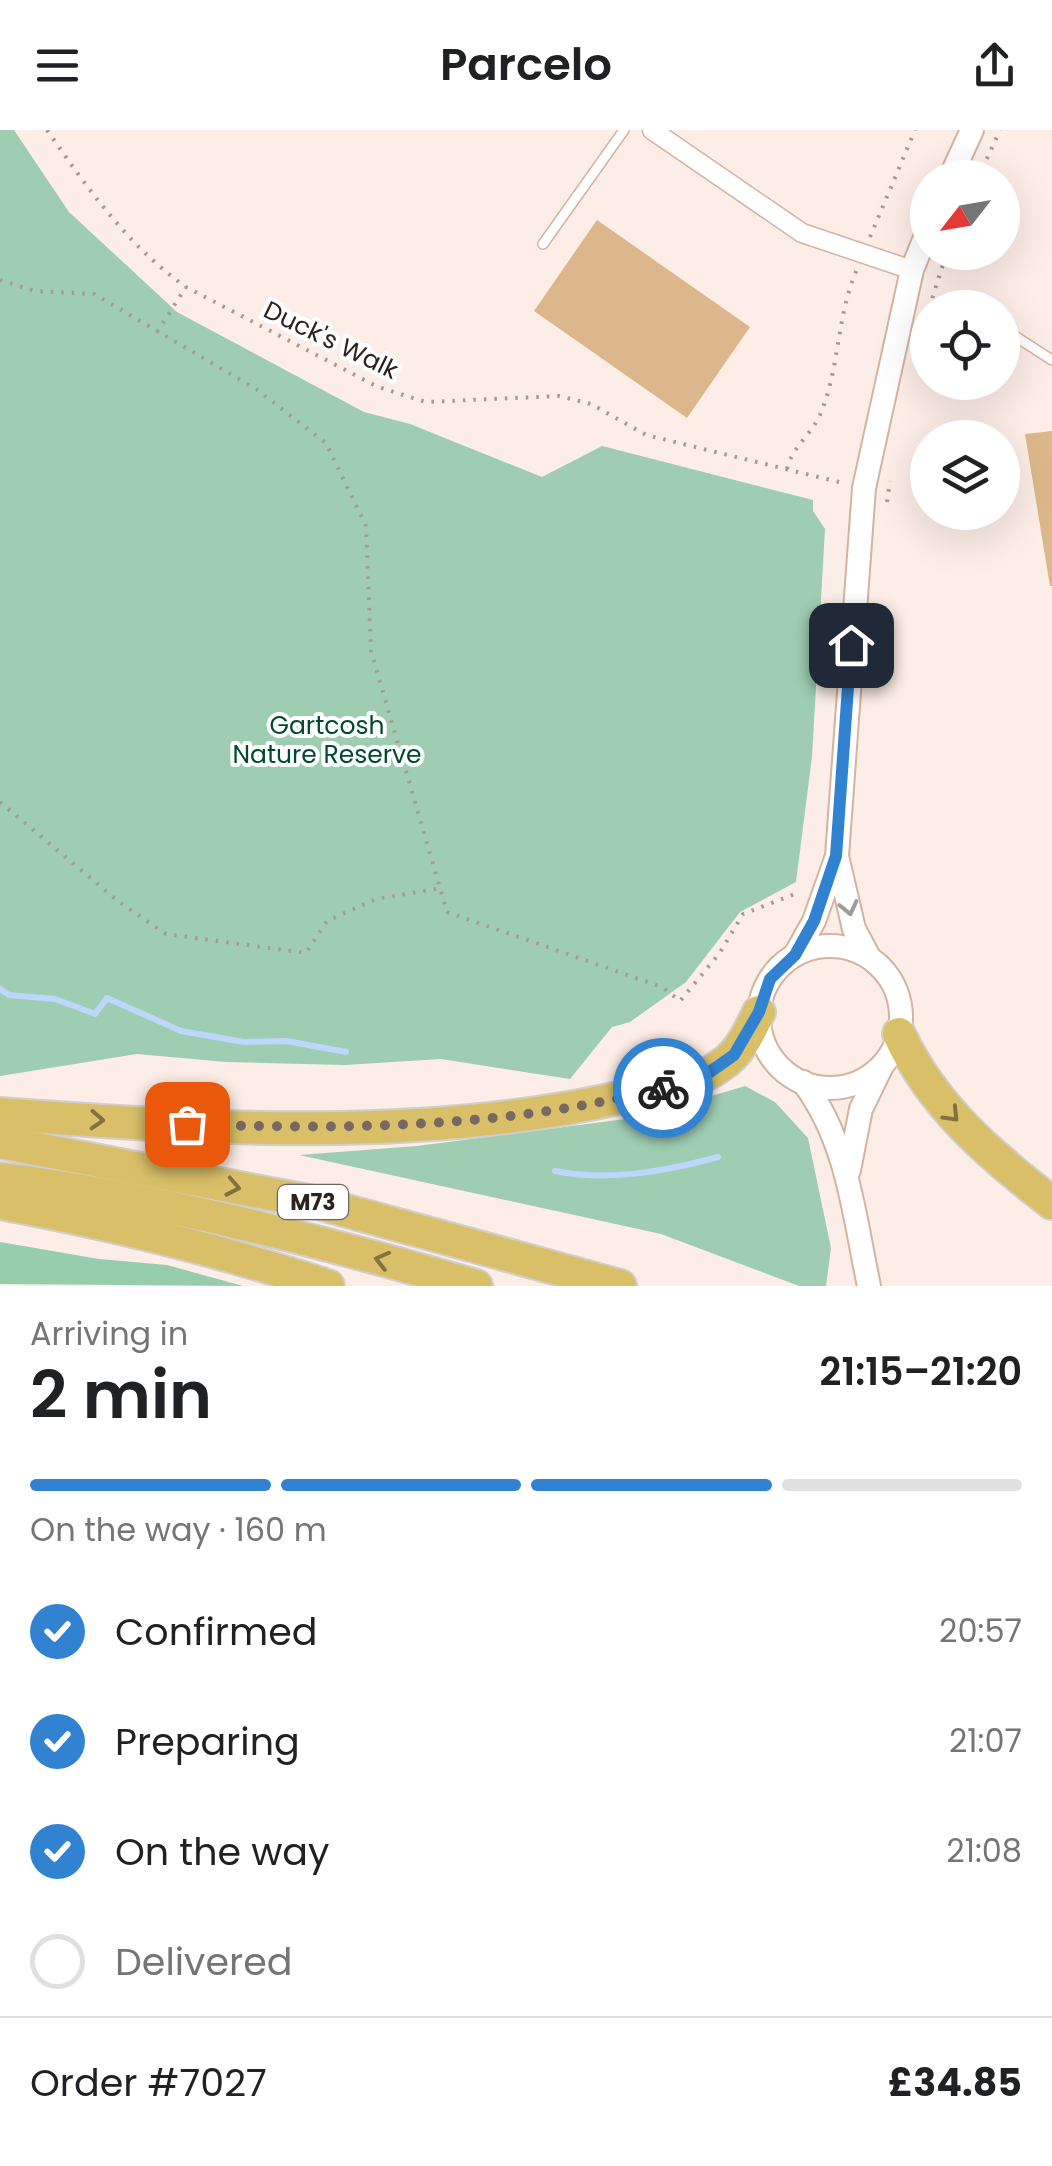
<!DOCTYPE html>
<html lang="en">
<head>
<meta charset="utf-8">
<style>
  :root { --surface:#fff; --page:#f2f2f2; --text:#202124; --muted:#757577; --line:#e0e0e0; --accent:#3282d2 }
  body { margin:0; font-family:Poppins,sans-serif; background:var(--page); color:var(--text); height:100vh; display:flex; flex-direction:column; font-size:38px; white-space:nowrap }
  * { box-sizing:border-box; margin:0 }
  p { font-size:32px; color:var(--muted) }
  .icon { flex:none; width:55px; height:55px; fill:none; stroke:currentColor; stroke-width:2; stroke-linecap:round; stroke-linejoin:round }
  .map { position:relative; height:1156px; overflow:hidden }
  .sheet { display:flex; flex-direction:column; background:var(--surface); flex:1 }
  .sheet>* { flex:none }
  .needle { width:65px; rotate:239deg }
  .fabs { position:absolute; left:910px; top:30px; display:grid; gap:20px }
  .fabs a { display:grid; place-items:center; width:110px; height:110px; border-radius:50%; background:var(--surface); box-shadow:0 10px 40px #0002; font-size:50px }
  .pin { position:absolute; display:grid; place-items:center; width:85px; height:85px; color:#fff; margin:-42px; border-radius:20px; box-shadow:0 5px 15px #0006 }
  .courier { position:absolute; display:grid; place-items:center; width:100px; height:100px; margin:-50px; border:8px solid #3282d2; border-radius:50%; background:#fff; color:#222; box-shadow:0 2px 12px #0007 }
  .headline em { font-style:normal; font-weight:600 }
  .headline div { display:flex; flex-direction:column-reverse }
  .headline { display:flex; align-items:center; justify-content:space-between; height:170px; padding:0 30px }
  h1 { font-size:65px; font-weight:600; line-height:75px }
  .bar { display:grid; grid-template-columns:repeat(4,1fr); gap:15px 10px; align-content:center; height:120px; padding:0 30px }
  .bar i { height:12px; border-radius:8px; background:var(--line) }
  .bar .active { background:var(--accent) }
  .bar p { grid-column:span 4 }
  .line { display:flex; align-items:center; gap:25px; padding:0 30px; border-top:2px solid var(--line) }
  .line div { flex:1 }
  ol { padding:0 30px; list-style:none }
  li { display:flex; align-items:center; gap:30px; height:110px }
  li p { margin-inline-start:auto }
  li .icon { padding:10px; border-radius:50%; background:var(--accent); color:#fff; stroke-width:4 }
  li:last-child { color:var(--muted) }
  li i { width:55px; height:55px; border:5px solid var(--line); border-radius:50% }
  header { display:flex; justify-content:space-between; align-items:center; height:130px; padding:0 30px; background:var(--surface); font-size:45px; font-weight:600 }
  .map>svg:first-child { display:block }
</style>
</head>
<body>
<header><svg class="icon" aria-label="menu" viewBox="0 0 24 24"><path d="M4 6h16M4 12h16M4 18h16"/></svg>Parcelo<svg class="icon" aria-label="share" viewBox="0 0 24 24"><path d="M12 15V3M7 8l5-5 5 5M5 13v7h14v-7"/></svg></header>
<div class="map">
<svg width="1052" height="1156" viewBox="0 0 1052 1156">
  <rect width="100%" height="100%" fill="#fceee6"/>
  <g fill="#9ecdb2">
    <path d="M0,0H14L69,82L177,182L364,282L410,294L542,347L602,316L813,370V381L825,399L812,627L796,752L740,782L686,852L630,892L612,897L570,949L441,929L345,935L226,932L137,924L0,946Z"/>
    <path d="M745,956L775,972L808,1008L831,1118L826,1156H799L661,1104L299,1025L417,1016L641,987Z"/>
  </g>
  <path fill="#96cdad" d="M0,1112L99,1129L167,1135L243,1156L0,1154Z"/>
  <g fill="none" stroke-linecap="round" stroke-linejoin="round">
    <g stroke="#bfd6fc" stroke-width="6">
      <path d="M0,859L9,865L55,869L95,884L107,868L181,901L244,912L287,911L346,922"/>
      <path d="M555,1041C609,1052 666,1041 718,1027"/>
    </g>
  </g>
  <g fill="#dcb78b">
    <path d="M597,90L750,197L687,288L534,181Z"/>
    <path d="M1052,301V456H1050L1025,304Z"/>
  </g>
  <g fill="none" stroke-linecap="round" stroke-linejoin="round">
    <g stroke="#d4b3a0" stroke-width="12">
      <g id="service">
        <path d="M543,114L624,0"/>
        <path d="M1002,198L1052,230"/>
      </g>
    </g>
    <g stroke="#d4b3a0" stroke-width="21">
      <path id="minor" d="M652,0L802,103L912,140"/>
    </g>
    <g stroke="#d4b3a0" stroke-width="26">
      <g id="tertiary">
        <path d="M950,48L972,0"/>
        <path d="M837,726L854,799L869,827"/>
        <circle cx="830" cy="887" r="71"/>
        <path d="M795,825L814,791L837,726L864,358L912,140L928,100"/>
        <path d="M803,952C848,1011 854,1086 869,1156"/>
        <path d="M849,1040L861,979L881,938"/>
      </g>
    </g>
    <g stroke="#d1cecd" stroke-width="36">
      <g id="motorway">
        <path d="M899,904C932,976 990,1025 1052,1073"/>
        <path d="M0,984C203,999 428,1013 627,966C658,959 694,955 720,936C740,923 749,903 759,882"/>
        <path d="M0,1012L318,1073L620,1156"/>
        <path d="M0,1049C157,1068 325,1112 476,1156"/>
        <path d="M0,1073C112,1094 220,1120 328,1156"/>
      </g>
    </g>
    <g stroke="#a79992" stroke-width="4" stroke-dasharray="2.5 8" stroke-linecap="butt">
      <path d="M47,0C88,59 127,115 186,157L378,257L426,272L559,266L591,274L646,305L843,353"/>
      <path d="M978,48L1000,0"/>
      <path d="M870,107L915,0"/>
      <path d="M0,150L35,161L94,164L256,259L326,313L366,396L371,521L447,782L662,857L680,871L719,824L743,784L800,762"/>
      <path d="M929,178L947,122"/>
      <path d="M157,202L186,157"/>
      <path d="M787,339C792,317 811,305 820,285C840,238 836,188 857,139"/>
      <path d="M887,372L890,351"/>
      <path d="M0,672L119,772L166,804L306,823L327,791L376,769L442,758"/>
    </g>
    <use href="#service" stroke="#fff" stroke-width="9"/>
    <use href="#minor" stroke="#fff" stroke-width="18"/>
    <use href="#tertiary" stroke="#fff" stroke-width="22"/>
    <use href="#motorway" stroke="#d9c068" stroke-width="32"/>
  </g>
  <defs><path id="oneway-chevron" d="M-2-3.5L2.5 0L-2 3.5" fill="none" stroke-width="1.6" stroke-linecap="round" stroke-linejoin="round" transform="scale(2.5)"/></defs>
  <use stroke="#a19c98" href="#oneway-chevron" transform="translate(849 778) rotate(77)"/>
  <g stroke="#847142">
    <use href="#oneway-chevron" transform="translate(952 985) rotate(46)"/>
    <use href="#oneway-chevron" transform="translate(97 990) rotate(3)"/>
    <use href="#oneway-chevron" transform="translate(233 1057) rotate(11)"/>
    <use href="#oneway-chevron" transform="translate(382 1130) rotate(-166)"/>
  </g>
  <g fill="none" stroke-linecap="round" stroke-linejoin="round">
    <path stroke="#776962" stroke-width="10" stroke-dasharray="0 18" d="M187,994C346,1000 508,998 663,958"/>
    <path stroke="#3282d2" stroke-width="12" d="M663,958L704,946L734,925L759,882L770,849L795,825L814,791L836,726L851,515"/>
  </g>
  <g text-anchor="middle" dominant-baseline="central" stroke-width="8" stroke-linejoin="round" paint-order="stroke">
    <rect fill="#fff" stroke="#6d645f" stroke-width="2.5" x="278" y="1055" width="70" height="34" rx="8"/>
    <g font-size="22" font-weight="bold" fill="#2f221b">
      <text x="313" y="1072">M73</text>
    </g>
    <g font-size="25" fill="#2f221b" stroke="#fff">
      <text transform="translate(331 210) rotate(26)">Duck's Walk</text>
    </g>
    <g font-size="25" fill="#024a2d" stroke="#fff">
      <text x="327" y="595">Gartcosh<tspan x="327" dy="29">Nature Reserve</tspan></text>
    </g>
  </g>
</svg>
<div class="fabs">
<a><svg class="needle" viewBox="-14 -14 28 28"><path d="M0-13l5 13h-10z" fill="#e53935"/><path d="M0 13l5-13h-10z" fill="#757577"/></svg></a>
<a><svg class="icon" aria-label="locate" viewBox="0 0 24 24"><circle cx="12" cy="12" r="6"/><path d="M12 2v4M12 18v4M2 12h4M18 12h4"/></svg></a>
<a><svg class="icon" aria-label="layers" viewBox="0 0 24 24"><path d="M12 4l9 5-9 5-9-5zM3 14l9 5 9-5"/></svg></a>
</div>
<div class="pin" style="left:187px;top:994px;background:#ea580c"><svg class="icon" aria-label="bag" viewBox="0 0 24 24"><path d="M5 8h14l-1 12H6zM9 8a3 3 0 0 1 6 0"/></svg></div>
<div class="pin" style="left:851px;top:515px;background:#1f2937"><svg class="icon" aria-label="home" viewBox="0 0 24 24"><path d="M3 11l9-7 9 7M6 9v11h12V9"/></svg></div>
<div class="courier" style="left:663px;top:958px"><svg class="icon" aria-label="bike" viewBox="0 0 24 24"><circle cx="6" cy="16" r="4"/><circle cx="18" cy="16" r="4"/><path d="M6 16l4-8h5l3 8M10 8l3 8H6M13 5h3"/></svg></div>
</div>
<section class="sheet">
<div class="headline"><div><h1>2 min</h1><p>Arriving in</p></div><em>21:15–21:20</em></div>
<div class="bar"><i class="active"></i><i class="active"></i><i class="active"></i><i></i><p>On the way · 160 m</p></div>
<ol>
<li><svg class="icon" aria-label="check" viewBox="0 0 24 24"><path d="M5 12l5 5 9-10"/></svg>Confirmed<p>20:57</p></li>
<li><svg class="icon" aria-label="check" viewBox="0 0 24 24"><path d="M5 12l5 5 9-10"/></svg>Preparing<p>21:07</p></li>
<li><svg class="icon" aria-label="check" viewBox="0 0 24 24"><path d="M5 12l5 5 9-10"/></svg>On the way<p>21:08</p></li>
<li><i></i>Delivered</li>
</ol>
<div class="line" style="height:130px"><div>Order #7027</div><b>£34.85</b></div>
</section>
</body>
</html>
